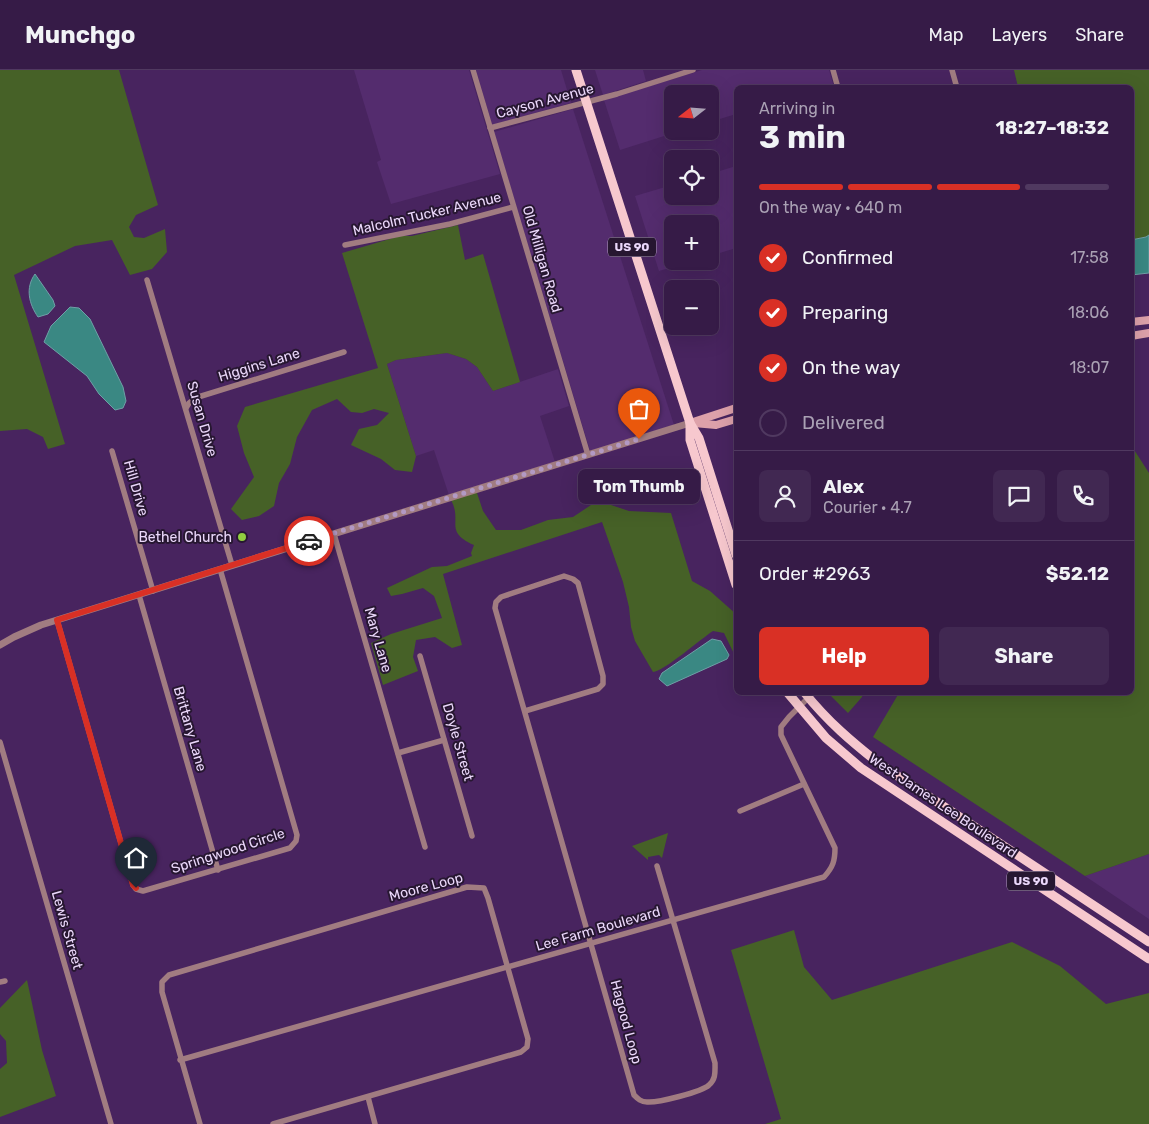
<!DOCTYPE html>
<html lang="en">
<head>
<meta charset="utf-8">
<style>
  :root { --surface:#361b47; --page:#412852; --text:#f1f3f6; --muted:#aaa1b4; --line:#503960; --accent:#d93025 }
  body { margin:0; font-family:Rubik,sans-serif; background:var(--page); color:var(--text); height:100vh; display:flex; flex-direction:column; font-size:19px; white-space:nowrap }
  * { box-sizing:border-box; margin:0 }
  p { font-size:16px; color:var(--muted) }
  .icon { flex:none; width:28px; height:28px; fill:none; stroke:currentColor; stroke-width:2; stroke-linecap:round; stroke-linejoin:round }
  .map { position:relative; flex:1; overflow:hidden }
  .details { position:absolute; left:734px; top:15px; width:400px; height:610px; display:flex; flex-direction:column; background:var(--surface); border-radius:8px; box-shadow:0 5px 20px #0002,0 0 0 1px var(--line) }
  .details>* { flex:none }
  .needle { width:32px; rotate:253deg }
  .tools { position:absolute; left:664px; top:15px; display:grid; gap:10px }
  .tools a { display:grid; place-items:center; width:55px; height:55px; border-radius:8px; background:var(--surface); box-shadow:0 5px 20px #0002,0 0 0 1px var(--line); font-size:25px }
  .pin { position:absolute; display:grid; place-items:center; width:42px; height:42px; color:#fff; margin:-51px -21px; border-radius:50% 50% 50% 0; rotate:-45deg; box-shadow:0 0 5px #0007 }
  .pin .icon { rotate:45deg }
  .courier { position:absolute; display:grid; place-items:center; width:50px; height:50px; margin:-25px; border:4px solid #d93025; border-radius:50%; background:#fff; color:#222; box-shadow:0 1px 6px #0007 }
  .bubble { position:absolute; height:35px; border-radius:8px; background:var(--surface); box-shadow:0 5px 20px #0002,0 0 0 1px var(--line); font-size:16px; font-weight:700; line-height:35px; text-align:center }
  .headline em { font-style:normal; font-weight:700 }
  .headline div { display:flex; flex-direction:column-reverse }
  .headline { display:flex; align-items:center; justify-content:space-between; height:85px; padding:0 25px }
  h1 { font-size:32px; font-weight:700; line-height:38px }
  .bar { display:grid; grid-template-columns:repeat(4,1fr); gap:8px 5px; align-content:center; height:60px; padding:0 25px }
  .bar i { height:6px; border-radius:4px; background:var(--line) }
  .bar .selected { background:var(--accent) }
  .bar p { grid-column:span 4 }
  .line { display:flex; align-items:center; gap:12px; padding:0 25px; border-top:1px solid var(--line) }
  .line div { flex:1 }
  .round { display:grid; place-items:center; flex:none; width:52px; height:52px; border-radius:8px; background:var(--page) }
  ol { padding:0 25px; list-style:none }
  li { display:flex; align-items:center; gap:15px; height:55px }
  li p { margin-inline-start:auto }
  li .icon { padding:5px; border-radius:50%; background:var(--accent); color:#fff; stroke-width:4 }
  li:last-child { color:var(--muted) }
  li i { width:28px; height:28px; border:2px solid var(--line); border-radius:50% }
  .action { display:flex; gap:10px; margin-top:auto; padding:10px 25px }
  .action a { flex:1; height:58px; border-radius:8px; background:var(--accent); color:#fff; font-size:20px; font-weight:700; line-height:58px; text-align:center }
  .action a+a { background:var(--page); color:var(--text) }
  header { display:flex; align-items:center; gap:30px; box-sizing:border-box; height:70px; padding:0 25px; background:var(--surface); border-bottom:1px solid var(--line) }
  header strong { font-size:24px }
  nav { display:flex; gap:28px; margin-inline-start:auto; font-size:18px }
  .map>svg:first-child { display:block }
</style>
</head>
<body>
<header>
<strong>Munchgo</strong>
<nav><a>Map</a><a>Layers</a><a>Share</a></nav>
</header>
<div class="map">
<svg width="1149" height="1054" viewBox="0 0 1149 1054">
  <rect width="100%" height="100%" fill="#48245f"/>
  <g fill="#542c6e">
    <path d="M354,0H469L500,104L391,134L377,92L381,90Z"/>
    <path d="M476,0H561L571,33L492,55Z"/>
    <path d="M595,0H643L646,11L603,25Z"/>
    <path d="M702,0H829L834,17L736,18V44L710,52V24H672V61H680L620,80L604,30Z"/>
    <path d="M573,39L674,355L590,381L494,62Z"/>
    <path d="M736,96V178L710,186V154H672V191H691L659,201L635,126L672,115V126H710V104Z"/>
    <path d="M447,283L466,289L477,297L493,321L558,299L569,336L540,346L555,392L449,425L434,380L416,386L387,294L396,290Z"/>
    <path d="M1149,784V849L1085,806Z"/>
  </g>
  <g fill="#466127">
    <path d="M0,0H119L158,135L136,145L129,157L134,167L144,168L165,159L167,182L152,199L130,205L112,170L75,176L14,205L65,374L48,379L43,367L27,359L0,361Z"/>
    <path d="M1014,0H1149V165L1146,167L1131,170V18L1018,17Z"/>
    <path d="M458,155L465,190L483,184L520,312L493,321L477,297L466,289L447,283L396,290L387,294L416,386L412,402L395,400L381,389L351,375L359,359L377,355L389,343L374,339L362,343L351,342L337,329L312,340L297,367L290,394L279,413L274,436L259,446L242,450L231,439L254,407L244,383L237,356L245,337L378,298L342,183L400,166H412Z"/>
    <path d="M1131,375L1149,403V784L1085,806L873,667L899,623L1131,622Z"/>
    <path d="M475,422L477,423L483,441L496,460H521L548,450L573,447L591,435L608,434L629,441L671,443L692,511L710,521L736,544V588L724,563L713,561C702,568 663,602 653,602L635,571L631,557L629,537L623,512L602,452L443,504L462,575L452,578L435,567L416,570L413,587L418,601L383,615L371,573L391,564L442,548L434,526L423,518L402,524L391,526L387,518L432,497L447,496L472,486L471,483L474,475C443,461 463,452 451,430Z"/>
    <path d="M828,623H863L862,627L848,643Z"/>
    <path d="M668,763L662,788L659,785L648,787V790L632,776Z"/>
    <path d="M794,860L804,897L832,930L1012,872L1060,896L1106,934L1149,923V1054H765L781,1049L731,880Z"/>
    <path d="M27,910L42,980L56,1026L0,1047V999L7,993L6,971L0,964V938Z"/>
  </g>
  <g fill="#3a8883" stroke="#6fa0a7">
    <path d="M1149,165V203L1131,205V170L1146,167Z"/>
    <path d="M35,204L53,230L55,236L48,244L38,247C29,234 25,218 35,204Z"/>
    <path d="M70,237L79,238L90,249L123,317L126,331L123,338L115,340L99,324L87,306L44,272L51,256Z"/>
    <path d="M712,569L721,571L729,585L727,589L667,616L659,609L662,603Z"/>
  </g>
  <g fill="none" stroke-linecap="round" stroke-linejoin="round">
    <g stroke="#a17c81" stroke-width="5.5">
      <path d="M473,0L588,385"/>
      <path d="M833,0L838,18"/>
      <path d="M952,0L957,18"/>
      <path d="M490,58L617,24L693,0"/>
      <path d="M345,175L450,154L513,137"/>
      <path d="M147,210L232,495"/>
      <path d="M186,338L189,333L195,328L344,282"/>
      <path d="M112,381L153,521"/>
      <path d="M334,464L425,777"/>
      <path d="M139,525L218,800"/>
      <path d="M57,550L133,815L136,819L143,821L290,778L296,771L297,765L220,499"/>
      <path d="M420,586L472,766"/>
      <path d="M525,641L598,619L603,614V606L578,513L573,509L564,506L501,527L496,532L495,538L634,1025C638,1029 641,1032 647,1032C657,1033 702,1022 709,1015C716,1009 715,1002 715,993L657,796"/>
      <path d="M0,672L111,1054"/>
      <path d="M398,683L444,670"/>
      <path d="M740,741L804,714"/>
      <path d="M0,912L5,911"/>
      <path d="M180,990L824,807C833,797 835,791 835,778L781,665V657L789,647L808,628"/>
      <path d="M368,1027L375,1054"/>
      <path d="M200,1054L162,922V912L169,905L467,817L484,818L488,828L528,969L527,977L521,982L273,1054"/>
    </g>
    <path stroke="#a17c81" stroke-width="7" d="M0,575L14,567L41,555L690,353"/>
    <g stroke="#dda1aa" stroke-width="8">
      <path d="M1131,252L1149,250"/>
      <path d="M1131,266L1149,263"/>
      <path d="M690,353L736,338"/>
      <path d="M694,353L716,355L736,349"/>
    </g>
    <g stroke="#f7c8ce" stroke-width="9">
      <path d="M576,0L690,353L699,368L736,485"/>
      <path d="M690,353V370L736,515"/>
      <path d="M787,622L826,668L861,698L1149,889"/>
      <path d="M804,622C828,652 852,672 881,695L1149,872"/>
    </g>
  </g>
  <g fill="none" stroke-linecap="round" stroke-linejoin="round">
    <path stroke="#b299c4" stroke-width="5" stroke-dasharray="0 9" d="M309,471L639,369"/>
    <path stroke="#d93025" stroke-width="6" d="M136,818L133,815L57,550L309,471"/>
  </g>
  <circle fill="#91cd40" stroke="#271731" stroke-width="2" cx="242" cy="467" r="5"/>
  <g text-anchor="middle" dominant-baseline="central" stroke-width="4" stroke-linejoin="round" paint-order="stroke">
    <g fill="#271731" stroke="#b09ebe" stroke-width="1">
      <rect x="608" y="167.5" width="48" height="19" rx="4"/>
      <rect x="1007" y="801.5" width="48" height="19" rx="4"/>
    </g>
    <g font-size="12" font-weight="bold" fill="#ebd8fb">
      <text x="632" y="177">US 90</text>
      <text x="1031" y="811">US 90</text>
    </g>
    <g font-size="14" fill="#ebd8fb" stroke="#271731">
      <text transform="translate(545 31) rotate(-15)">Cayson Avenue</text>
      <text transform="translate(427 144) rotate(-13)">Malcolm Tucker Avenue</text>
      <text transform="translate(542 189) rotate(74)">Old Milligan Road</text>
      <text transform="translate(259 295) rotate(-17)">Higgins Lane</text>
      <text transform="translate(202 349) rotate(74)">Susan Drive</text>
      <text transform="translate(136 418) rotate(74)">Hill Drive</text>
      <text transform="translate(378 570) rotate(74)">Mary Lane</text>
      <text transform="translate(190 659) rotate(74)">Brittany Lane</text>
      <text transform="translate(458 672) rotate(74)">Doyle Street</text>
      <text transform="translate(943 736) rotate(34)">West James Lee Boulevard</text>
      <text transform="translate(228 781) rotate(-18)">Springwood Circle</text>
      <text transform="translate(426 817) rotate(-15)">Moore Loop</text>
      <text transform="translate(598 859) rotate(-16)">Lee Farm Boulevard</text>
      <text transform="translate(67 860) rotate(74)">Lewis Street</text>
      <text transform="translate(626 952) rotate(75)">Hagood Loop</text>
    </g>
    <g font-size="14" fill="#ebd8fb" stroke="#271731" text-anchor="end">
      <text x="232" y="467">Bethel Church</text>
    </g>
  </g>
</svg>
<div class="tools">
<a><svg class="needle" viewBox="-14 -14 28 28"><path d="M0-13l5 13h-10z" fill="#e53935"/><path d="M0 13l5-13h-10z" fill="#aaa1b4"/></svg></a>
<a><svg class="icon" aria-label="locate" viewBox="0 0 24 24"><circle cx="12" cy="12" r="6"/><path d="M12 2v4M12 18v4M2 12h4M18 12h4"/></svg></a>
<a>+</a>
<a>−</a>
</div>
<div class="pin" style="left:639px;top:369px;background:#ea580c"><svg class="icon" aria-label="bag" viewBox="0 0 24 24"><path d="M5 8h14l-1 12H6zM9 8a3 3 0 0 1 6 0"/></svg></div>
<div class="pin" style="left:136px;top:818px;background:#1f2937"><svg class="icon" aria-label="home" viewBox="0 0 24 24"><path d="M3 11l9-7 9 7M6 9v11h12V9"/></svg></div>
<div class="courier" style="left:309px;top:471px"><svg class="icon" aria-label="car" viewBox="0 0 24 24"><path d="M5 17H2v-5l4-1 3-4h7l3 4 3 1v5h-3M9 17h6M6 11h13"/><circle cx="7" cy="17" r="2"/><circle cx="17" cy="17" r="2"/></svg></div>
<div class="bubble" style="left:578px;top:399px;width:122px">Tom Thumb</div>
<section class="details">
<div class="headline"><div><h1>3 min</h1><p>Arriving in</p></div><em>18:27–18:32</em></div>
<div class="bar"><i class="selected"></i><i class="selected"></i><i class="selected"></i><i></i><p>On the way · 640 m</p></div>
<ol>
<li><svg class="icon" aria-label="check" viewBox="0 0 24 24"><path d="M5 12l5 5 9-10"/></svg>Confirmed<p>17:58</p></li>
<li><svg class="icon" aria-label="check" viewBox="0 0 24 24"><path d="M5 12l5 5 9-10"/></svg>Preparing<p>18:06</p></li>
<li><svg class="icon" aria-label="check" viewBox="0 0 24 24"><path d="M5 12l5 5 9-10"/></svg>On the way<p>18:07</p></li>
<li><i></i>Delivered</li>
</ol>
<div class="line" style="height:90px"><a class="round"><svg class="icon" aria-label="person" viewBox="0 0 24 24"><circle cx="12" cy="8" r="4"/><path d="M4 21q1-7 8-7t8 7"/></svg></a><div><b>Alex</b><p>Courier · 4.7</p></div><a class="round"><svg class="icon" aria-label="chat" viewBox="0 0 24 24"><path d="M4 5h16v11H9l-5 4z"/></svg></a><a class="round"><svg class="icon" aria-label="phone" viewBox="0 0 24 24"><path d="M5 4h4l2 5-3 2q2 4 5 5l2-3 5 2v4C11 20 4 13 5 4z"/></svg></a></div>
<div class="line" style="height:65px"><div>Order #2963</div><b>$52.12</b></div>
<div class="action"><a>Help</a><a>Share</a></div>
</section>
</div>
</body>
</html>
